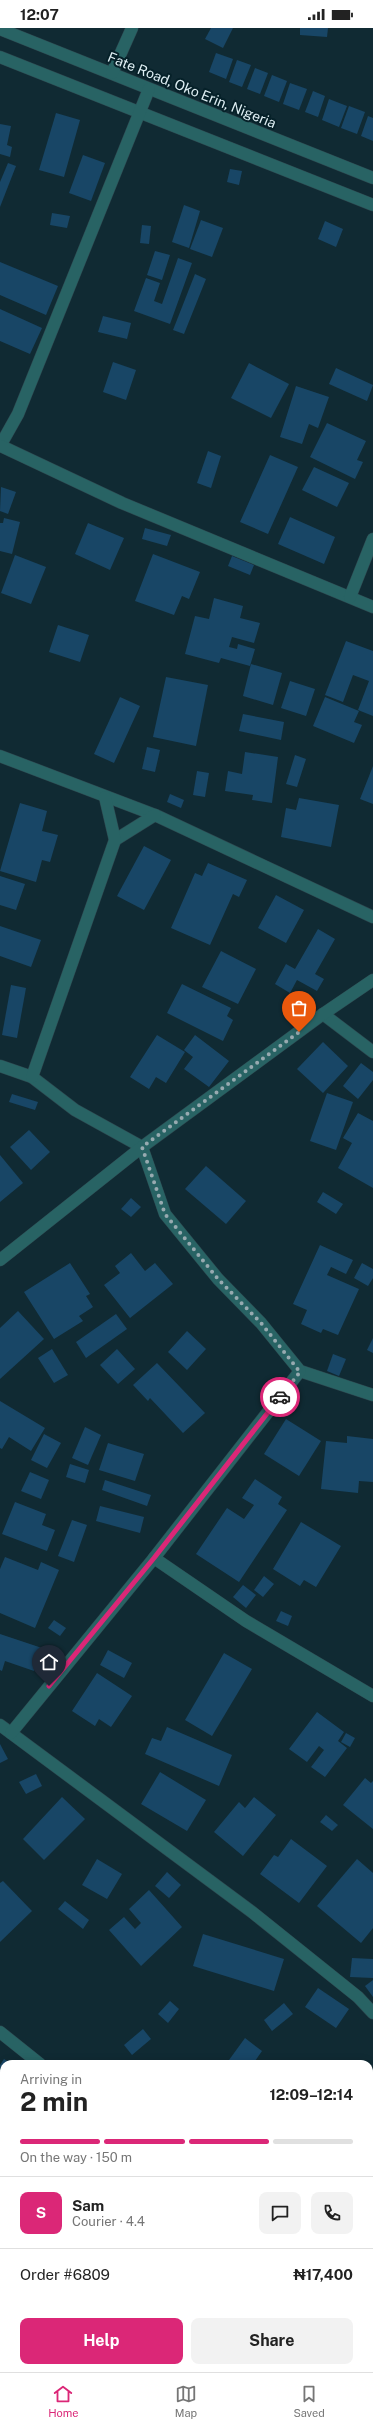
<!DOCTYPE html>
<html lang="en">
<head>
<meta charset="utf-8">
<style>
  :root { --surface:#fff; --page:#f2f2f2; --text:#222; --muted:#767676; --line:#e0e0e0; --accent:#db2777 }
  body { margin:0; font-family:"Public Sans",sans-serif; background:var(--page); color:var(--text); height:100vh; display:flex; flex-direction:column; font-size:15px; white-space:nowrap }
  * { box-sizing:border-box; margin:0 }
  p { font-size:13px; color:var(--muted) }
  .icon { flex:none; width:22px; height:22px; fill:none; stroke:currentColor; stroke-width:2; stroke-linecap:round; stroke-linejoin:round }
  .map { position:relative; flex:1; overflow:hidden }
  .sheet { position:absolute; left:0px; top:2032px; width:373px; height:312px; display:flex; flex-direction:column; background:var(--surface); border-radius:12px 12px 0 0; box-shadow:0 2px 10px #0003 }
  .sheet>* { flex:none }
  .pin { position:absolute; display:grid; place-items:center; width:34px; height:34px; color:#fff; margin:-41px -17px; border-radius:50% 50% 50% 0; rotate:-45deg; box-shadow:0 0 4px #0007 }
  .pin .icon { rotate:45deg }
  .courier { position:absolute; display:grid; place-items:center; width:40px; height:40px; margin:-20px; border:3px solid #db2777; border-radius:50%; background:#fff; color:#222; box-shadow:0 1px 5px #0007 }
  .headline em { font-style:normal; font-weight:700 }
  .headline div { display:flex; flex-direction:column-reverse }
  .headline { display:flex; align-items:center; justify-content:space-between; height:68px; padding:0 20px }
  h1 { font-size:26px; font-weight:700; line-height:30px }
  .bar { display:grid; grid-template-columns:repeat(4,1fr); gap:6px 4px; align-content:center; height:48px; padding:0 20px }
  .bar i { height:5px; border-radius:3px; background:var(--line) }
  .bar .active { background:var(--accent) }
  .bar p { grid-column:span 4 }
  .line { display:flex; align-items:center; gap:10px; padding:0 20px; border-top:1px solid var(--line) }
  .line div { flex:1 }
  .round { display:grid; place-items:center; flex:none; width:42px; height:42px; border-radius:8px; background:var(--page) }
  .primary-button { display:flex; gap:8px; margin-top:auto; padding:8px 20px }
  .primary-button a { flex:1; height:46px; border-radius:8px; background:var(--accent); color:#fff; font-size:16px; font-weight:700; line-height:46px; text-align:center }
  .primary-button a+a { background:var(--page); color:var(--text) }
  .status { display:flex; justify-content:space-between; align-items:center; height:28px; padding:0 20px; background:var(--surface); direction:ltr }
  .status svg { height:11px; fill:currentColor }
  .menu { display:flex; justify-content:space-around; align-items:center; height:56px; border-top:1px solid var(--line); background:var(--surface); font-size:11px; color:var(--muted) }
  .menu a { display:grid; justify-items:center; gap:2px }
  .menu .active { color:var(--accent) }
  .map>svg:first-child { display:block }
</style>
</head>
<body>
<div class="status"><b>12:07</b><svg viewBox="0 0 49 12"><path d="M0 12V9h3v3zM5 12V6h3v6zM10 12V3h3v9zM15 12V0h3v12zM26 1h20v11H26zM47 4h2v5h-2z"/></svg></div>
<div class="map">
<svg width="373" height="2344" viewBox="0 0 373 2344">
  <rect width="100%" height="100%" fill="#102a33"/>
  <g fill="#184666">
    <path d="M211,0H233L223,20L205,11Z"/>
    <path d="M300,0H328L327,9L300,7Z"/>
    <path d="M216,25L233,31L226,51L209,44Z"/>
    <path d="M237,32L251,37L242,59L229,54Z"/>
    <path d="M255,40L268,45L260,66L247,61Z"/>
    <path d="M272,47L287,53L279,74L264,68Z"/>
    <path d="M290,55L307,61L299,82L283,76Z"/>
    <path d="M313,63L325,68L318,89L305,84Z"/>
    <path d="M329,71L347,78L339,99L322,92Z"/>
    <path d="M349,78L365,84L357,106L341,100Z"/>
    <path d="M56,85L80,92L64,149L39,142Z"/>
    <path d="M368,88L373,90V113L361,108Z"/>
    <path d="M0,96L11,98L7,117L12,119L10,129L0,126Z"/>
    <path d="M83,127L105,135L91,173L69,165Z"/>
    <path d="M8,135L16,138L0,179V154Z"/>
    <path d="M230,141L242,143L239,157L227,154Z"/>
    <path d="M184,177L200,183L189,220L172,214Z"/>
    <path d="M52,185L70,188L67,200L50,197Z"/>
    <path d="M201,192L223,200L212,229L190,221Z"/>
    <path d="M325,193L343,201L336,219L318,211Z"/>
    <path d="M142,197L151,198L149,216L140,215Z"/>
    <path d="M155,223L170,227L162,252L147,247Z"/>
    <path d="M178,230L192,235L170,296L134,283L146,250L160,255L154,273L162,276Z"/>
    <path d="M0,234L58,258L46,287L0,267Z"/>
    <path d="M195,246L206,251L184,306L173,302Z"/>
    <path d="M0,281L42,300L30,326L0,313Z"/>
    <path d="M103,288L131,295L127,311L98,304Z"/>
    <path d="M113,334L136,342L126,372L103,364Z"/>
    <path d="M249,335L289,356L271,390L231,370Z"/>
    <path d="M336,340L373,357L367,373L329,356Z"/>
    <path d="M296,358L329,369L318,400L309,396L302,416L280,409Z"/>
    <path d="M327,395L366,413L357,432L363,434L355,451L310,429Z"/>
    <path d="M208,423L221,428L211,460L197,455Z"/>
    <path d="M270,427L298,439L268,506L240,494Z"/>
    <path d="M314,439L349,455L337,479L302,462Z"/>
    <path d="M1,459L16,464L8,486L0,483Z"/>
    <path d="M290,489L335,509L324,536L278,516Z"/>
    <path d="M4,490L20,494L12,526L0,523V495H3Z"/>
    <path d="M88,495L124,510L110,542L75,526Z"/>
    <path d="M145,500L171,507L167,518L142,511Z"/>
    <path d="M153,526L200,544L189,571L182,568L174,587L135,573Z"/>
    <path d="M15,527L46,539L31,576L1,565Z"/>
    <path d="M232,528L254,537L250,547L228,538Z"/>
    <path d="M214,570L243,578L240,590L260,595L254,615L232,609L229,619L237,621L238,616L255,621L250,638L221,630L219,635L185,626L195,588L209,591Z"/>
    <path d="M58,597L89,607L80,634L49,624Z"/>
    <path d="M346,613L373,623V688L358,682L369,653L353,647L343,674L325,667Z"/>
    <path d="M251,636L282,645L273,677L243,668Z"/>
    <path d="M166,649L208,657L196,718L153,709Z"/>
    <path d="M290,653L315,661L306,688L281,680Z"/>
    <path d="M120,669L140,678L114,735L94,726Z"/>
    <path d="M325,669L359,683L354,694L362,697L354,715L313,698Z"/>
    <path d="M243,686L284,694L281,712L239,703Z"/>
    <path d="M147,719L160,722L155,744L142,741Z"/>
    <path d="M245,724L278,729L272,775L252,772L253,767L225,763L228,743L242,746Z"/>
    <path d="M295,727L306,731L297,759L286,756Z"/>
    <path d="M373,738V776L360,771Z"/>
    <path d="M197,743L209,745L205,769L193,767Z"/>
    <path d="M170,766L184,772L181,780L167,774Z"/>
    <path d="M299,770L339,777L331,819L281,809L286,780L296,782Z"/>
    <path d="M20,775L47,783L42,803L58,807L50,834L42,832L36,854L0,843Z"/>
    <path d="M144,818L171,832L144,882L117,868Z"/>
    <path d="M208,835L247,852L239,869L233,866L210,917L171,900L195,845L202,848Z"/>
    <path d="M0,848L25,856L16,882L0,877Z"/>
    <path d="M276,867L304,882L286,915L258,900Z"/>
    <path d="M0,898L41,912L31,939L0,928Z"/>
    <path d="M318,901L335,911L315,946L324,951L317,963L297,952L290,965L275,956L286,936L295,941Z"/>
    <path d="M221,923L256,941L238,976L202,959Z"/>
    <path d="M182,956L231,980L227,988L233,992L223,1013L167,985Z"/>
    <path d="M11,957L26,960L17,1010L2,1007Z"/>
    <path d="M157,1007L185,1024L166,1055L156,1049L149,1061L130,1049Z"/>
    <path d="M195,1007L229,1033L209,1059L184,1041L193,1029L184,1022Z"/>
    <path d="M323,1014L348,1038L323,1065L297,1041Z"/>
    <path d="M361,1035L373,1044V1052L358,1071L343,1058Z"/>
    <path d="M327,1065L353,1074L336,1122L310,1113Z"/>
    <path d="M12,1066L38,1074L35,1082L9,1074Z"/>
    <path d="M358,1085L373,1093V1160L338,1140L352,1115L343,1110Z"/>
    <path d="M29,1102L50,1124L31,1142L10,1119Z"/>
    <path d="M0,1127L23,1155L0,1174Z"/>
    <path d="M206,1138L246,1173L226,1196L185,1161Z"/>
    <path d="M323,1164L343,1176L336,1186L317,1174Z"/>
    <path d="M131,1170L141,1179L131,1189L121,1181Z"/>
    <path d="M320,1217L353,1232L346,1246L331,1239L327,1247L359,1261L338,1307L323,1301L321,1305L301,1296L307,1282L293,1276Z"/>
    <path d="M131,1225L145,1243L155,1235L173,1256L130,1290L104,1257L120,1245L115,1238Z"/>
    <path d="M70,1235L90,1266L86,1268L93,1279L79,1288L83,1293L54,1311L24,1264Z"/>
    <path d="M362,1235L373,1241V1250L368,1258L354,1250Z"/>
    <path d="M18,1283L44,1311L0,1351V1300Z"/>
    <path d="M116,1286L127,1301L86,1330L76,1314Z"/>
    <path d="M187,1303L206,1321L187,1342L168,1324Z"/>
    <path d="M373,1310V1325L367,1322Z"/>
    <path d="M52,1321L68,1347L54,1355L38,1330Z"/>
    <path d="M117,1321L135,1341L118,1356L100,1337Z"/>
    <path d="M333,1326L346,1331L339,1348L327,1343Z"/>
    <path d="M157,1335L205,1385L183,1405L150,1370L148,1373L133,1357Z"/>
    <path d="M0,1373L45,1400L31,1423L9,1409L2,1421L0,1420Z"/>
    <path d="M286,1391L321,1413L299,1448L264,1426Z"/>
    <path d="M85,1399L101,1407L88,1437L72,1430Z"/>
    <path d="M44,1406L61,1415L47,1440L31,1432Z"/>
    <path d="M347,1408L373,1411V1454L359,1453L358,1465L321,1461L326,1413L347,1415Z"/>
    <path d="M108,1415L144,1426L135,1453L99,1442Z"/>
    <path d="M70,1436L89,1442L85,1455L66,1449Z"/>
    <path d="M30,1444L49,1452L41,1471L21,1463Z"/>
    <path d="M255,1451L282,1469L278,1476L287,1482L239,1554L196,1526L227,1480L244,1491L254,1477L242,1470Z"/>
    <path d="M105,1452L151,1467L147,1478L102,1462Z"/>
    <path d="M15,1474L46,1486L42,1497L55,1502L47,1523L2,1506Z"/>
    <path d="M100,1478L144,1489L140,1505L96,1493Z"/>
    <path d="M72,1492L87,1497L74,1534L58,1528Z"/>
    <path d="M301,1494L341,1518L316,1559L304,1552L300,1558L273,1541Z"/>
    <path d="M5,1529L38,1542L41,1534L59,1542L35,1600L0,1585V1541Z"/>
    <path d="M264,1548L274,1556L263,1569L254,1562Z"/>
    <path d="M243,1557L256,1567L246,1580L233,1569Z"/>
    <path d="M281,1583L292,1588L288,1598L276,1593Z"/>
    <path d="M54,1592L66,1600L60,1608L48,1600Z"/>
    <path d="M0,1606L42,1620L34,1643L5,1633L2,1643L0,1642Z"/>
    <path d="M108,1622L132,1635L124,1650L100,1637Z"/>
    <path d="M224,1625L252,1641L212,1708L185,1692Z"/>
    <path d="M97,1645L132,1668L111,1699L99,1691L95,1698L72,1683Z"/>
    <path d="M317,1684L344,1704L338,1713L347,1720L325,1749L311,1739L324,1722L319,1718L307,1734L289,1721Z"/>
    <path d="M167,1699L232,1727L219,1758L145,1726L152,1710L161,1713Z"/>
    <path d="M346,1705L355,1710L350,1719L341,1714Z"/>
    <path d="M0,1716L8,1731L0,1735Z"/>
    <path d="M160,1744L206,1772L187,1803L141,1776Z"/>
    <path d="M36,1746L42,1758L26,1766L19,1754Z"/>
    <path d="M365,1750L371,1755L373,1753V1801L343,1777Z"/>
    <path d="M62,1769L85,1791L44,1832L23,1811Z"/>
    <path d="M254,1769L276,1787L243,1828L214,1804L239,1774L245,1780Z"/>
    <path d="M326,1787L338,1797L332,1803L320,1794Z"/>
    <path d="M291,1811L327,1838L299,1875L260,1846L274,1827L278,1829Z"/>
    <path d="M97,1831L122,1846L107,1871L82,1857Z"/>
    <path d="M357,1831L373,1845V1900L361,1915L317,1878Z"/>
    <path d="M167,1844L181,1857L169,1870L155,1858Z"/>
    <path d="M3,1853L32,1883L0,1914V1855Z"/>
    <path d="M149,1862L182,1899L141,1938L109,1902L124,1889L135,1901L141,1895L129,1881Z"/>
    <path d="M65,1873L89,1892L83,1901L58,1881Z"/>
    <path d="M203,1906L284,1931L274,1963L193,1938Z"/>
    <path d="M352,1930L373,1931V1950L350,1949Z"/>
    <path d="M373,1952V1969L365,1958Z"/>
    <path d="M318,1960L349,1981L336,2000L305,1979Z"/>
    <path d="M170,1973L179,1981L168,1995L158,1986Z"/>
    <path d="M284,1975L293,1986L272,2003L264,1992Z"/>
    <path d="M143,2001L151,2011L132,2027L124,2017Z"/>
    <path d="M245,2010L262,2023L253,2036H234L229,2032Z"/>
    <path d="M4,2031L12,2036H4L3,2092L0,2090V2037Z"/>
    <path d="M0,2128L4,2131V2155L0,2152Z"/>
    <path d="M373,2228V2250L369,2247V2233Z"/>
    <path d="M4,2230V2267L0,2270V2233Z"/>
    <path d="M110,2340H155L151,2344H113Z"/>
  </g>
  <g fill="none" stroke-linecap="round" stroke-linejoin="round">
    <g stroke="#2d464e" stroke-width="13">
      <g id="minor">
        <path d="M0,1L373,150"/>
        <path d="M0,29L373,177"/>
        <path d="M112,45L132,0"/>
        <path d="M0,418L18,386L149,61"/>
        <path d="M1,418L122,475L373,579"/>
        <path d="M350,569L373,511"/>
        <path d="M0,728L155,787L373,889"/>
        <path d="M115,812L155,787"/>
        <path d="M323,986L373,1024"/>
        <path d="M0,1038L32,1049L75,1082L142,1119L165,1186L218,1251L261,1295L300,1343L373,1367"/>
        <path d="M32,1049L115,812L105,769"/>
        <path d="M0,1232L142,1119L323,986L373,952"/>
        <path d="M154,1530L246,1593L373,1668"/>
        <path d="M0,1697L252,1884L358,1969L373,1985"/>
        <path d="M11,1705L154,1530L300,1343"/>
        <path d="M0,2004L40,2036"/>
        <path d="M369,2296L373,2299"/>
        <path d="M295,2344L300,2340"/>
      </g>
    </g>
    <g stroke="#2d464e" stroke-width="13">
      <g id="highway">
        <path d="M369,2052L373,2049"/>
        <path d="M369,2084L373,2081"/>
        <path d="M0,2323L4,2320"/>
        <path d="M12,2344L18,2340"/>
      </g>
    </g>
    <use href="#minor" stroke="#286364" stroke-width="12"/>
    <use href="#highway" stroke="#2eb0b5" stroke-width="12"/>
  </g>
  <g fill="none" stroke-linecap="round" stroke-linejoin="round">
    <path stroke="#97aab0" stroke-width="4" stroke-dasharray="0 7.2" d="M280,1369L300,1344L261,1295L218,1251L165,1186L142,1119L299,1004"/>
    <path stroke="#db2777" stroke-width="5" d="M49,1658L154,1530L280,1369"/>
  </g>
  <g text-anchor="middle" dominant-baseline="central" stroke-width="4" stroke-linejoin="round" paint-order="stroke">
    <g font-size="14" fill="#dfeff4" stroke="#062129">
      <text transform="translate(192 62) rotate(22)">Fate Road, Oko Erin, Nigeria</text>
    </g>
  </g>
</svg>
<div class="pin" style="left:299px;top:1004px;background:#ea580c"><svg class="icon" aria-label="bag" viewBox="0 0 24 24"><path d="M5 8h14l-1 12H6zM9 8a3 3 0 0 1 6 0"/></svg></div>
<div class="pin" style="left:49px;top:1658px;background:#1f2937"><svg class="icon" aria-label="home" viewBox="0 0 24 24"><path d="M3 11l9-7 9 7M6 9v11h12V9"/></svg></div>
<div class="courier" style="left:280px;top:1369px"><svg class="icon" aria-label="car" viewBox="0 0 24 24"><path d="M5 17H2v-5l4-1 3-4h7l3 4 3 1v5h-3M9 17h6M6 11h13"/><circle cx="7" cy="17" r="2"/><circle cx="17" cy="17" r="2"/></svg></div>
<section class="sheet">
<div class="headline"><div><h1>2 min</h1><p>Arriving in</p></div><em>12:09–12:14</em></div>
<div class="bar"><i class="active"></i><i class="active"></i><i class="active"></i><i></i><p>On the way · 150 m</p></div>
<div class="line" style="height:72px"><b class="round" style="background:var(--accent);color:#fff">S</b><div><b>Sam</b><p>Courier · 4.4</p></div><a class="round"><svg class="icon" aria-label="chat" viewBox="0 0 24 24"><path d="M4 5h16v11H9l-5 4z"/></svg></a><a class="round"><svg class="icon" aria-label="phone" viewBox="0 0 24 24"><path d="M5 4h4l2 5-3 2q2 4 5 5l2-3 5 2v4C11 20 4 13 5 4z"/></svg></a></div>
<div class="line" style="height:52px"><div>Order #6809</div><b>₦17,400</b></div>
<div class="primary-button"><a>Help</a><a>Share</a></div>
</section>
</div>
<nav class="menu">
<a class="active"><svg class="icon" aria-label="home" viewBox="0 0 24 24"><path d="M3 11l9-7 9 7M6 9v11h12V9"/></svg>Home</a>
<a><svg class="icon" aria-label="map" viewBox="0 0 24 24"><path d="M3 6l6-2 6 2 6-2v14l-6 2-6-2-6 2zM9 4v14M15 6v14"/></svg>Map</a>
<a><svg class="icon" aria-label="saved" viewBox="0 0 24 24"><path d="M7 4h10v16l-5-4-5 4z"/></svg>Saved</a>
</nav>
</body>
</html>
